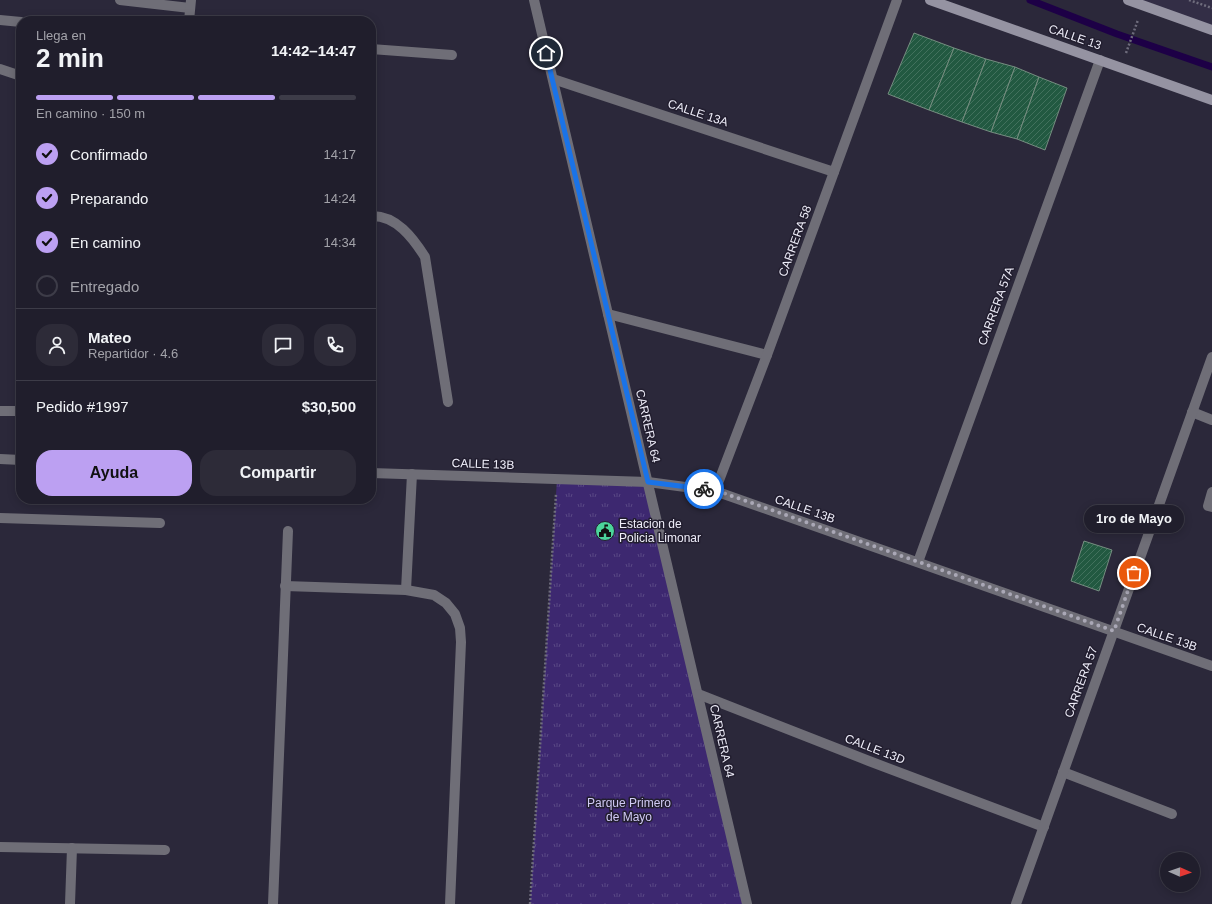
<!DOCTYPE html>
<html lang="es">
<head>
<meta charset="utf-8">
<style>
  :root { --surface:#201e2c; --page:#2d2b38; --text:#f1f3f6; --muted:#a2a2a9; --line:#3d3c48; --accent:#bca0f2 }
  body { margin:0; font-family:Arial,sans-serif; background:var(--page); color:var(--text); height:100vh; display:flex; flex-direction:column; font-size:15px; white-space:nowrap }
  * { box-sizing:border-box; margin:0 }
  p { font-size:13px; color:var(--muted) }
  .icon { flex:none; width:22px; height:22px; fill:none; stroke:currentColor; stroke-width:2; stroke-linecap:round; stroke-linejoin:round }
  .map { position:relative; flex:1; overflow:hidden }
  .details { position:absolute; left:16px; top:16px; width:360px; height:488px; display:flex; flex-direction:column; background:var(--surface); border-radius:16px; box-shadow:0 2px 10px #0003,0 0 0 1px var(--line) }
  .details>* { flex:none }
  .needle { width:26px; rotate:92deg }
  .fabs { position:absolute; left:1160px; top:852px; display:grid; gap:8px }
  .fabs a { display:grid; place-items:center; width:40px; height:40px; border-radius:50%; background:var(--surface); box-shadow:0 2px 10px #0003,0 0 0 1px var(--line); font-size:20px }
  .pin { position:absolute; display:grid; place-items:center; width:34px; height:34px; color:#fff; margin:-17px; border:2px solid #fff; border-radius:50%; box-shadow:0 1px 4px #0007 }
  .courier { position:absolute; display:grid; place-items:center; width:40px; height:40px; margin:-20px; border:3px solid #1a73e8; border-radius:50%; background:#fff; color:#222; box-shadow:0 1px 5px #0007 }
  .bubble { position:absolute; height:28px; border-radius:14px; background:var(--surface); box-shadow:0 2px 10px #0003,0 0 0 1px var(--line); font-size:13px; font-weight:700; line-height:28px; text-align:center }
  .headline em { font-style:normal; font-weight:700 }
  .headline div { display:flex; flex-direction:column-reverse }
  .headline { display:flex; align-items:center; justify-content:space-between; height:68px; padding:0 20px }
  h1 { font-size:26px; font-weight:700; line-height:30px }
  .bar { display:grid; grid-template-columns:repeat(4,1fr); gap:6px 4px; align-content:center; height:48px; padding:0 20px }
  .bar i { height:5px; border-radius:3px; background:var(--line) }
  .bar .active { background:var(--accent) }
  .bar p { grid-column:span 4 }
  .line { display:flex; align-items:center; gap:10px; padding:0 20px; border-top:1px solid var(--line) }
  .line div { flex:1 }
  .round { display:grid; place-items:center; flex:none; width:42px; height:42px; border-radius:16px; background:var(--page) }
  ol { padding:0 20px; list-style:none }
  li { display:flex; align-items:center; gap:12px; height:44px }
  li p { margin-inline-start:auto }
  li .icon { padding:4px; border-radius:50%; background:var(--accent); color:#111; stroke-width:4 }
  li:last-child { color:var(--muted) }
  li i { width:22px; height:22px; border:2px solid var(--line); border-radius:50% }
  .primary-button { display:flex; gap:8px; margin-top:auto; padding:8px 20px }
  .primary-button a { flex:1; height:46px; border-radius:16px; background:var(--accent); color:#111; font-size:16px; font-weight:700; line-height:46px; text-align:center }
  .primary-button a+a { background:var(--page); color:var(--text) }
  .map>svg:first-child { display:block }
</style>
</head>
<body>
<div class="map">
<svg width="1212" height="904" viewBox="0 0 1212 904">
  <defs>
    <pattern id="park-tufts" width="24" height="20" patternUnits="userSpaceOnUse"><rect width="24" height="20" fill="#3d2870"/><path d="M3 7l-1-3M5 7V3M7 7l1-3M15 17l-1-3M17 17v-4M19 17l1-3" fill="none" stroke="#594885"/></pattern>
    <pattern id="building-hatch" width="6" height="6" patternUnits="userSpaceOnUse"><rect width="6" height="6" fill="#225941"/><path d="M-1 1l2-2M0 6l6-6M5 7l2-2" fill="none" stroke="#42715d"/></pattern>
  </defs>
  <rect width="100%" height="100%" fill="#2b283a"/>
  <path fill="#332e46" d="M1128,0H1212V30Z"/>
  <path fill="url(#park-tufts)" d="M557,479L648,482L747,904H530Z"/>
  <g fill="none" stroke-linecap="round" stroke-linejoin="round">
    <path stroke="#1d0046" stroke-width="7" d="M1030,0L1117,34L1212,67"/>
  </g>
  <g fill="url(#building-hatch)" stroke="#758d80">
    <path d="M914,33L954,48L929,110L888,94Z"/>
    <path d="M954,48L986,59L962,122L929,110Z"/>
    <path d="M986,59L1015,67L991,132L962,122Z"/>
    <path d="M1015,67L1039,77L1017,139L991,132Z"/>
    <path d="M1039,77L1067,88L1045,150L1017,139Z"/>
    <path d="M1084,541L1112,550L1099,591L1071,581Z"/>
  </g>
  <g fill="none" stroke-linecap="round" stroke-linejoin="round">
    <g stroke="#6f6d7d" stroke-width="2.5" stroke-dasharray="2 2" stroke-linecap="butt">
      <path d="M1189,0L1212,8"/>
      <path d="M1126,53L1138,20"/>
      <path d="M530,904L556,494"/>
    </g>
    <g stroke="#6f6e77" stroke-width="10">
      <path d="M120,0L190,8"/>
      <path d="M189,21L191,0"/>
      <path d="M0,69L21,76"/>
      <path d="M371,216C396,215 413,238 425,257L448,402"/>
      <path d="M0,411H21"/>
      <path d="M1192,412L1212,420"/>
      <path d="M1212,492L1208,506L1212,507"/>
      <path d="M0,518L160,523"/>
      <path d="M285,586L406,590L434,595L446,603L455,614L460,628L461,642L450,904"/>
      <path d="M406,590L412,474"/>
      <path d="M1063,772L1172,814"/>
      <path d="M0,847L165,850"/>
      <path d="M70,904L72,848"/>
      <path d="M273,904L288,531"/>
    </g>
    <g stroke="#6f6e77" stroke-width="10">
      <path d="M534,0L747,904"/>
      <path d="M0,20L21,22"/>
      <path d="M371,49L452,55"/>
      <path d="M553,79L834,172"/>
      <path d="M608,314L767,355"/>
      <path d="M0,459L21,460"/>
      <path d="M371,473L648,482L715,491L1212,666"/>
      <path d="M715,491L767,355L897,0"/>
      <path d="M918,562L1100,60"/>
      <path d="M698,694L869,761L1044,827"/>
      <path d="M1016,904L1212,357"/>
    </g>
    <g stroke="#9593a2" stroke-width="10">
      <path d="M930,0L1212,100"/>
      <path d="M1128,0L1212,30"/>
    </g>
  </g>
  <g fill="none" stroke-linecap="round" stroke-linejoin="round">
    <path stroke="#aaa8b6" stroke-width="4" stroke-dasharray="0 7.2" d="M704,489L715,490L1114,631L1134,573"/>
    <path stroke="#1a73e8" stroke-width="5" d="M546,53L648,482L704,489"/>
  </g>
  <defs>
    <g id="civic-disc" transform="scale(1)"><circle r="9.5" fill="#4bd49b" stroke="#221e2f"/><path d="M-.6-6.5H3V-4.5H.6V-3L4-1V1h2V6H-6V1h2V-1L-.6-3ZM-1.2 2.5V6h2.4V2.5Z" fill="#111"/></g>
  </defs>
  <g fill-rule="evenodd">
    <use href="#civic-disc" x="605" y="531"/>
  </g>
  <g text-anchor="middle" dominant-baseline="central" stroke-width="3" stroke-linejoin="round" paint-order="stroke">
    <g font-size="12" fill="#eeedf9" stroke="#221e2f">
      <text transform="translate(1075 37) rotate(19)">CALLE 13</text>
      <text transform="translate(698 113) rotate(18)">CALLE 13A</text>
      <text transform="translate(795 241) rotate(-70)">CARRERA 58</text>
      <text transform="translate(996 306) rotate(-70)">CARRERA 57A</text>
      <text transform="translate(648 426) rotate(77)">CARRERA 64</text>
      <text transform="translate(483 464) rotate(2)">CALLE 13B</text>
      <text transform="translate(805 509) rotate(19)">CALLE 13B</text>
      <text transform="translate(1167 637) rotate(19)">CALLE 13B</text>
      <text transform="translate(1081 682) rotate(-70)">CARRERA 57</text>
      <text transform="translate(722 741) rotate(77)">CARRERA 64</text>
      <text transform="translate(875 749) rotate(21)">CALLE 13D</text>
    </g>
    <g font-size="12" fill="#eeedf9" stroke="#221e2f" text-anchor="start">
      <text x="619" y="524">Estacion de<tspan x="619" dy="14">Policia Limonar</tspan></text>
    </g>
    <g font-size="12" fill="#d0c9f4" stroke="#221e2f">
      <text x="629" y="803">Parque Primero<tspan x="629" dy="14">de Mayo</tspan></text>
    </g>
  </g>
</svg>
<div class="fabs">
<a><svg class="needle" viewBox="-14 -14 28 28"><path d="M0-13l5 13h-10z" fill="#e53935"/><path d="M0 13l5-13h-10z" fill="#a2a2a9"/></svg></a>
</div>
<div class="pin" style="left:1134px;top:573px;background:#ea580c"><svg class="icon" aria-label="bag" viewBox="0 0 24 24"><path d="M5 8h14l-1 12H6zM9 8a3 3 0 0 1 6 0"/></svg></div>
<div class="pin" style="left:546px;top:53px;background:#1f2937"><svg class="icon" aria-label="home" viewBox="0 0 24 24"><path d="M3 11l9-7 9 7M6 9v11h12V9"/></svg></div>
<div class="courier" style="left:704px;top:489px"><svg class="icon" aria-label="bike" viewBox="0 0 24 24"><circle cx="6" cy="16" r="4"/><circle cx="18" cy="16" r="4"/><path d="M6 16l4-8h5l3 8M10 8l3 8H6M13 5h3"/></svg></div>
<div class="bubble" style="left:1084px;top:505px;width:100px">1ro de Mayo</div>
<section class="details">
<div class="headline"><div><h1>2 min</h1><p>Llega en</p></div><em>14:42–14:47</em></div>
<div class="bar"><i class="active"></i><i class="active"></i><i class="active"></i><i></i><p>En camino · 150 m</p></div>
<ol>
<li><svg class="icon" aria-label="check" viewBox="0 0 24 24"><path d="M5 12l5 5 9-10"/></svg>Confirmado<p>14:17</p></li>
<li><svg class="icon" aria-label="check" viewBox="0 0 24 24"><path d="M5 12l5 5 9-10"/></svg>Preparando<p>14:24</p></li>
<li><svg class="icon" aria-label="check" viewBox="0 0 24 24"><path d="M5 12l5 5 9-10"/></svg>En camino<p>14:34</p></li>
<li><i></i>Entregado</li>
</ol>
<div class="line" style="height:72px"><a class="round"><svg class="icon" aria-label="person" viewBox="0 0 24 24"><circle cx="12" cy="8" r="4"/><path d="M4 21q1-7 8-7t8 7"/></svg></a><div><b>Mateo</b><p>Repartidor · 4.6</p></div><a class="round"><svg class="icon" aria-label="chat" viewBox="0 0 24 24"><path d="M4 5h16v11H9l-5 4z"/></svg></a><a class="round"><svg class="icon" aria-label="phone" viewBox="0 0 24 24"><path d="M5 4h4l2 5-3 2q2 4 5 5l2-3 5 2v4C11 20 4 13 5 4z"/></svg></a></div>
<div class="line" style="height:52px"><div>Pedido #1997</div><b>$30,500</b></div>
<div class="primary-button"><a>Ayuda</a><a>Compartir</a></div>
</section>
</div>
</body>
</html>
